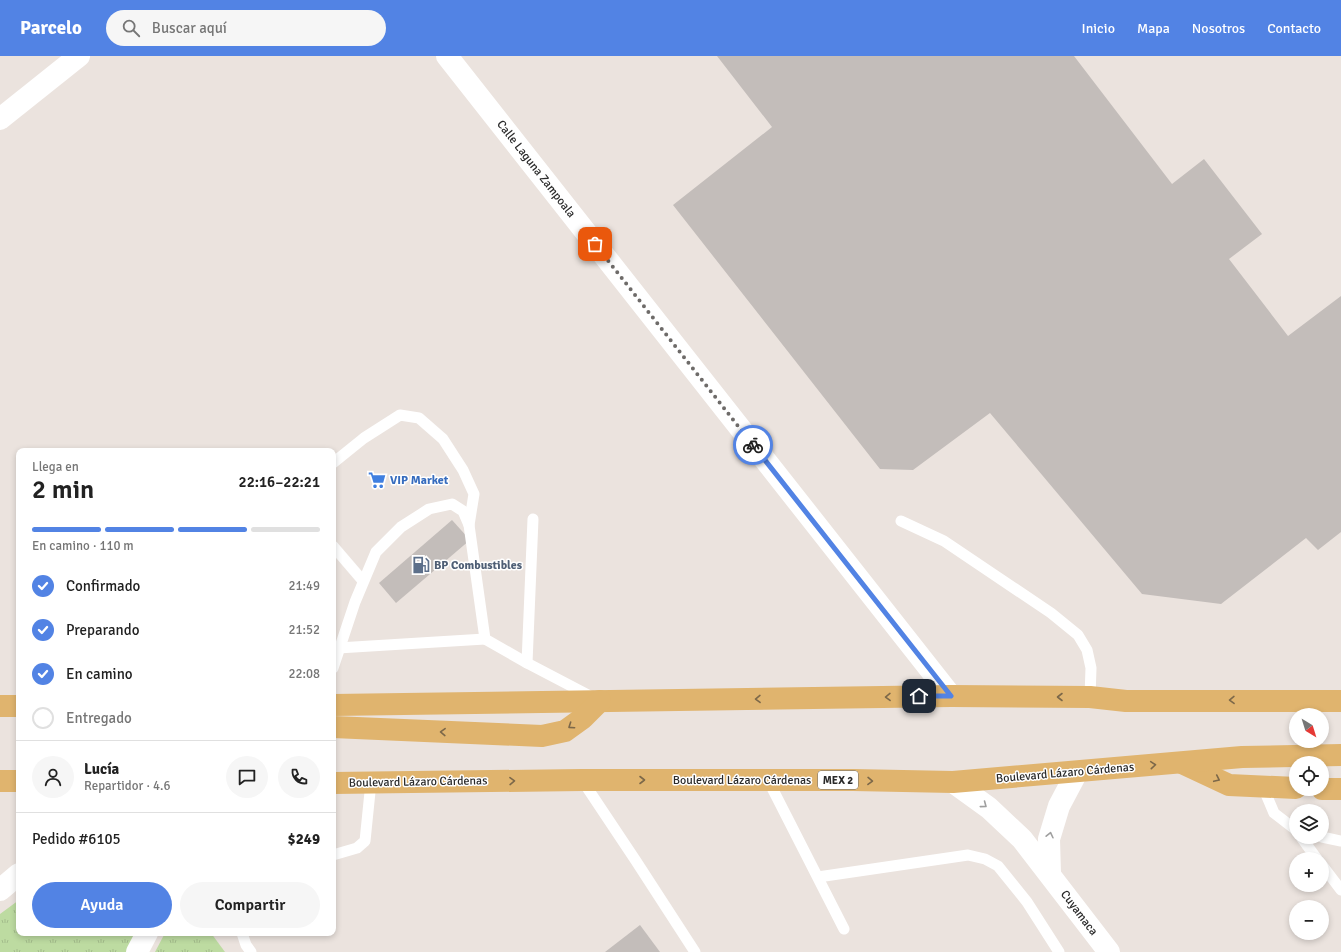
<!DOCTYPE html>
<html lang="es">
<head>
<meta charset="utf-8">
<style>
  :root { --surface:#fff; --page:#f6f6f6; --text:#222; --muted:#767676; --line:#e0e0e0; --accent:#5283e4 }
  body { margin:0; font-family:Signika,sans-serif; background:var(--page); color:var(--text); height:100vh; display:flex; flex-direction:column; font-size:15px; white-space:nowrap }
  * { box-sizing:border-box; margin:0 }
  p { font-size:13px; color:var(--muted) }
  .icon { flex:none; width:22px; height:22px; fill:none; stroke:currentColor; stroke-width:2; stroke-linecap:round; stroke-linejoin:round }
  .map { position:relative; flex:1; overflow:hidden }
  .drawer { position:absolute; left:16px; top:392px; width:320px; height:488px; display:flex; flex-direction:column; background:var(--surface); border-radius:8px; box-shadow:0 2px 6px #0003 }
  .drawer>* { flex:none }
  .needle { width:26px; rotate:142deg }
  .tools { position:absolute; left:1289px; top:652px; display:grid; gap:8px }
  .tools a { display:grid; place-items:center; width:40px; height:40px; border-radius:50%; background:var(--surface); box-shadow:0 2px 6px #0003; font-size:20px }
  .pin { position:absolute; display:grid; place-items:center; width:34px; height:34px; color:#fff; margin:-17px; border-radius:8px; box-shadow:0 2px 6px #0006 }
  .courier { position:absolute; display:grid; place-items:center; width:40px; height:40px; margin:-20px; border:3px solid #5283e4; border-radius:50%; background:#fff; color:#222; box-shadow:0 1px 5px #0007 }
  .headline em { font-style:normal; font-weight:600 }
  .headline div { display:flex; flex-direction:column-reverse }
  .headline { display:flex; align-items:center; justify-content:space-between; height:68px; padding:0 16px }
  h1 { font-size:26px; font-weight:600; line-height:30px }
  .bar { display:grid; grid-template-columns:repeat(4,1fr); gap:6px 4px; align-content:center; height:48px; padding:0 16px }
  .bar i { height:5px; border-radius:3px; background:var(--line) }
  .bar .active { background:var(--accent) }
  .bar p { grid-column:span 4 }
  .line { display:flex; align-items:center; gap:10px; padding:0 16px; border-top:1px solid var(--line) }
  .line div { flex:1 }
  .round { display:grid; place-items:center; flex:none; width:42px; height:42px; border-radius:21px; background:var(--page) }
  ol { padding:0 16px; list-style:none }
  li { display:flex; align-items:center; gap:12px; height:44px }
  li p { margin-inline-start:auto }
  li .icon { padding:4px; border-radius:50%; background:var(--accent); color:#fff; stroke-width:4 }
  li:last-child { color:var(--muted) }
  li i { width:22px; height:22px; border:2px solid var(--line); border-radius:50% }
  .primary-button { display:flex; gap:8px; margin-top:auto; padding:8px 16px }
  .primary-button a { flex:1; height:46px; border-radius:24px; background:var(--accent); color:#fff; font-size:16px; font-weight:600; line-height:46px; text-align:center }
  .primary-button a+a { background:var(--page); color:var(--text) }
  header { display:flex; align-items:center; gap:24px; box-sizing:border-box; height:56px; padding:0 20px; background:var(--accent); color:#fff }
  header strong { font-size:19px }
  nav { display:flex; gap:22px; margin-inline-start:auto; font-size:14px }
  .search { width:280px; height:36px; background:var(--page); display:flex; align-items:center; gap:10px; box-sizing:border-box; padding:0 14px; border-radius:22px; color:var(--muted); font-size:15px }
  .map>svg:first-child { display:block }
</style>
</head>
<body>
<header>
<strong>Parcelo</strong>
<div class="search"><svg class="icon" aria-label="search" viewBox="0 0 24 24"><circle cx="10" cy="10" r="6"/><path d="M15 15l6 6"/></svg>Buscar aquí</div>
<nav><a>Inicio</a><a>Mapa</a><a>Nosotros</a><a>Contacto</a></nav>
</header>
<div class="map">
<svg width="1341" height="896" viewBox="0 0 1341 896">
  <defs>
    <pattern id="park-tufts" width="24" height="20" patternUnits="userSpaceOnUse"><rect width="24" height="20" fill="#bddba1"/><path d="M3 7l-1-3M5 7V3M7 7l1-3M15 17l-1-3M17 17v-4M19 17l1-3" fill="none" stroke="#a3bc8b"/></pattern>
  </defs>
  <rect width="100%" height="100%" fill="#ebe3de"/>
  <g fill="url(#park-tufts)">
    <path d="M19,844V877H143L130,896H0V858Z"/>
    <path d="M165,877H211L225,896H155Z"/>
  </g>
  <g fill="#c3bdba">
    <path d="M717,0H1074L1172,128L1204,103L1262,178L1229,203L1288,280L1341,240V476L1318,494L1306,482L1221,548L1142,538L990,357L913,414L880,413L673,149L772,71Z"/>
    <path d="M452,464L470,484L396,547L379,527Z"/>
    <path d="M640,869L660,896H605Z"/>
  </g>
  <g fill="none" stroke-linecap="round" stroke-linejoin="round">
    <g stroke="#fff" stroke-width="11">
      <path d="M333,407L364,382L400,359L419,362L443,383L463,414L474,438L469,469"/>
      <path d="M901,465L944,485L1051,557L1078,579L1087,594L1091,612L1090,641"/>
      <path d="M333,490L363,525"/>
      <path d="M338,592L485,583"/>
      <path d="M527,607L533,463"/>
      <path d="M333,612L355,546L376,496L401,471L429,453L452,448L463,455L469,469L485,583L527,607L592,641"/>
      <path d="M582,724L636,805L695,896"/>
      <path d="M768,724L844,873"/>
      <path d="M1263,731L1274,757L1296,774"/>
      <path d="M1301,781L1317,803"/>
      <path d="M1322,781L1341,785"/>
      <path d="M333,799L357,792L365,785L371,726"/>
      <path d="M1322,809L1341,834"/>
      <path d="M818,821L968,799L985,803L998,810L1027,846L1059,896"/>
      <path d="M242,877L246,889L251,896"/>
    </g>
    <g stroke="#fff" stroke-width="22">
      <path d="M447,0L951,640"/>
      <path d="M0,63L79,0"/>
      <path d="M953,726L989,752L1022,783L1109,896"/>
      <path d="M1050,818L1049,783L1059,750L1077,716"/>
    </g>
    <g stroke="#fff" stroke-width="22">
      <path d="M0,834L19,818"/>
      <path d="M137,896L147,877"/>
    </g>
    <g stroke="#e0b46e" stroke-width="22">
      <path d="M333,649L951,640L1090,641L1126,645H1341"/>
      <path d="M0,650H19"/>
      <path d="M333,671L542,680L565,675L583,662L600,645"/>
      <path d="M1182,707L1229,729L1296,732"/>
      <path d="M0,725H19"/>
      <path d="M333,727L582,724H853L953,726L1242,701L1341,699"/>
      <path d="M1322,733H1341"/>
    </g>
  </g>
  <defs><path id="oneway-chevron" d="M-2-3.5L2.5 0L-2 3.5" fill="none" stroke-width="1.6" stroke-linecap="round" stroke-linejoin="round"/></defs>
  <g stroke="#7c6849">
    <use href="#oneway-chevron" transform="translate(888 641) rotate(179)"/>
    <use href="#oneway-chevron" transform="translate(1060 641) rotate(-180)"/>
    <use href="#oneway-chevron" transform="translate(758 643) rotate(179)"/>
    <use href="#oneway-chevron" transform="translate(1232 644) rotate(179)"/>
    <use href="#oneway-chevron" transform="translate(571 670) rotate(146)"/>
    <use href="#oneway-chevron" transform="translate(443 676) rotate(-178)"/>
    <use href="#oneway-chevron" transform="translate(1153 709) rotate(-5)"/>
    <use href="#oneway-chevron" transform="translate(1217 723) rotate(25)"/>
    <use href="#oneway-chevron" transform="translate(642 724)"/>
    <use href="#oneway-chevron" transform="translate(512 725) rotate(-1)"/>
    <use href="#oneway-chevron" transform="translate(870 725) rotate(1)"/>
  </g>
  <g stroke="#9f9f9f">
    <use href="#oneway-chevron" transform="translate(984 749) rotate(37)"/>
    <use href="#oneway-chevron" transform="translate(1050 779) rotate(-77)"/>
  </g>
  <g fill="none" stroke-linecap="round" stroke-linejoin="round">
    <path stroke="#6e6b69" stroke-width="4" stroke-dasharray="0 7.2" d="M595,188L753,389"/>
    <path stroke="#5283e4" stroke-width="5" d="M753,389L951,640H919"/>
  </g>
  <defs>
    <g id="supermarket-bare" transform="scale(1.38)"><path d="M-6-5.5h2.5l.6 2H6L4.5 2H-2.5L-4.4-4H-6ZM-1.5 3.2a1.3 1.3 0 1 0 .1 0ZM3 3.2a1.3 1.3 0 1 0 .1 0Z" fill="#3f7fe0" stroke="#fff" stroke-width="2.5" paint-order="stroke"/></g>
    <g id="fuel-bare" transform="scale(1.38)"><path d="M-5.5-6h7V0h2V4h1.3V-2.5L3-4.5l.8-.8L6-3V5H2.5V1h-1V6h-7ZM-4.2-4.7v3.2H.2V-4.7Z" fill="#5c6f8a" stroke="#fff" stroke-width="2.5" paint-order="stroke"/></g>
  </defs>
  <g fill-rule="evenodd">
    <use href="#supermarket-bare" x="377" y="424"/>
    <use href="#fuel-bare" x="421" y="509"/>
  </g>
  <g text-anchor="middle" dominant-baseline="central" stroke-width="3" stroke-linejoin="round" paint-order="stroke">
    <rect fill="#fff" stroke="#6a6a6a" stroke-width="1" x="818" y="715" width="40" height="18" rx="3"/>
    <g font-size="11" font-weight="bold" fill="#2a2a2a">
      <text x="838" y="724">MEX 2</text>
    </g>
    <g font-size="12" fill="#2a2a2a" stroke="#fff">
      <text transform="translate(536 113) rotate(52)">Calle Laguna Zampoala</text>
      <text transform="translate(1065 717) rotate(-5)">Boulevard Lázaro Cárdenas</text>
      <text x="742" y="724">Boulevard Lázaro Cárdenas</text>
      <text transform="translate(418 726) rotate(-1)">Boulevard Lázaro Cárdenas</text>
      <text transform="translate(1079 857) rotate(53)">Cuyamaca</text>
    </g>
    <g font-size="12" font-weight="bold" fill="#366cbe" stroke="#fff" text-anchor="start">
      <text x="390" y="424">VIP Market</text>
    </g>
    <g font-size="12" font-weight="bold" fill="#4e5e75" stroke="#fff" text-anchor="start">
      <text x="434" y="509">BP Combustibles</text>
    </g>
  </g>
</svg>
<div class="tools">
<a><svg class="needle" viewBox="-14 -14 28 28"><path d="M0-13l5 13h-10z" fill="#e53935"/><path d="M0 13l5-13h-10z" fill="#767676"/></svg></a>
<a><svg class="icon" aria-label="locate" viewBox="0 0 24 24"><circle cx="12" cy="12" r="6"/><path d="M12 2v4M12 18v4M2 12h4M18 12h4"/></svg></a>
<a><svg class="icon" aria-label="layers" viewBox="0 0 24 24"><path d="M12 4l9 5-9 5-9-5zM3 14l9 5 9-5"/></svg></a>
<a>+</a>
<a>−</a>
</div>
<div class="pin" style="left:595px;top:188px;background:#ea580c"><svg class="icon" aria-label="bag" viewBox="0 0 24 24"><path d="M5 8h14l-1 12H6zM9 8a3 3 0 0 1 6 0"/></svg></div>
<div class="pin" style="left:919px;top:640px;background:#1f2937"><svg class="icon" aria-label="home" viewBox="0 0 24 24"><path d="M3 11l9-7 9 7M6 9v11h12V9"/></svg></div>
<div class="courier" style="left:753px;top:389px"><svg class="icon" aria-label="bike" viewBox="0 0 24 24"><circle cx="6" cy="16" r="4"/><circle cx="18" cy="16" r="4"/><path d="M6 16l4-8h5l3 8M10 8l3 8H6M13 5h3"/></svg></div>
<section class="drawer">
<div class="headline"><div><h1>2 min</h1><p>Llega en</p></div><em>22:16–22:21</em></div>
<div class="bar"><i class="active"></i><i class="active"></i><i class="active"></i><i></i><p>En camino · 110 m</p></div>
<ol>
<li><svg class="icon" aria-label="check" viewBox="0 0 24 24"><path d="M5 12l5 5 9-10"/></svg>Confirmado<p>21:49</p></li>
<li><svg class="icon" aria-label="check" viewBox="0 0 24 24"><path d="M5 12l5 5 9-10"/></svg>Preparando<p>21:52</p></li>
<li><svg class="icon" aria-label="check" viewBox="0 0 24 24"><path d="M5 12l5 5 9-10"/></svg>En camino<p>22:08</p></li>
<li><i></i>Entregado</li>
</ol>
<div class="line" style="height:72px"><a class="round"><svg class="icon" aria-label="person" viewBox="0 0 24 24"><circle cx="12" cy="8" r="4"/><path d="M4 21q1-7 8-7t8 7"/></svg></a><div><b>Lucía</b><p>Repartidor · 4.6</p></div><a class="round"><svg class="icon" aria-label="chat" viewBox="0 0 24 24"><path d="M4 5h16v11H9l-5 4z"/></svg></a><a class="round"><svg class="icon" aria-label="phone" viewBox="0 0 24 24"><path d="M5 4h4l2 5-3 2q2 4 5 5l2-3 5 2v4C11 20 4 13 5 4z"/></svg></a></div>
<div class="line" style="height:52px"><div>Pedido #6105</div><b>$249</b></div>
<div class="primary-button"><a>Ayuda</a><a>Compartir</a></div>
</section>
</div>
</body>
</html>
